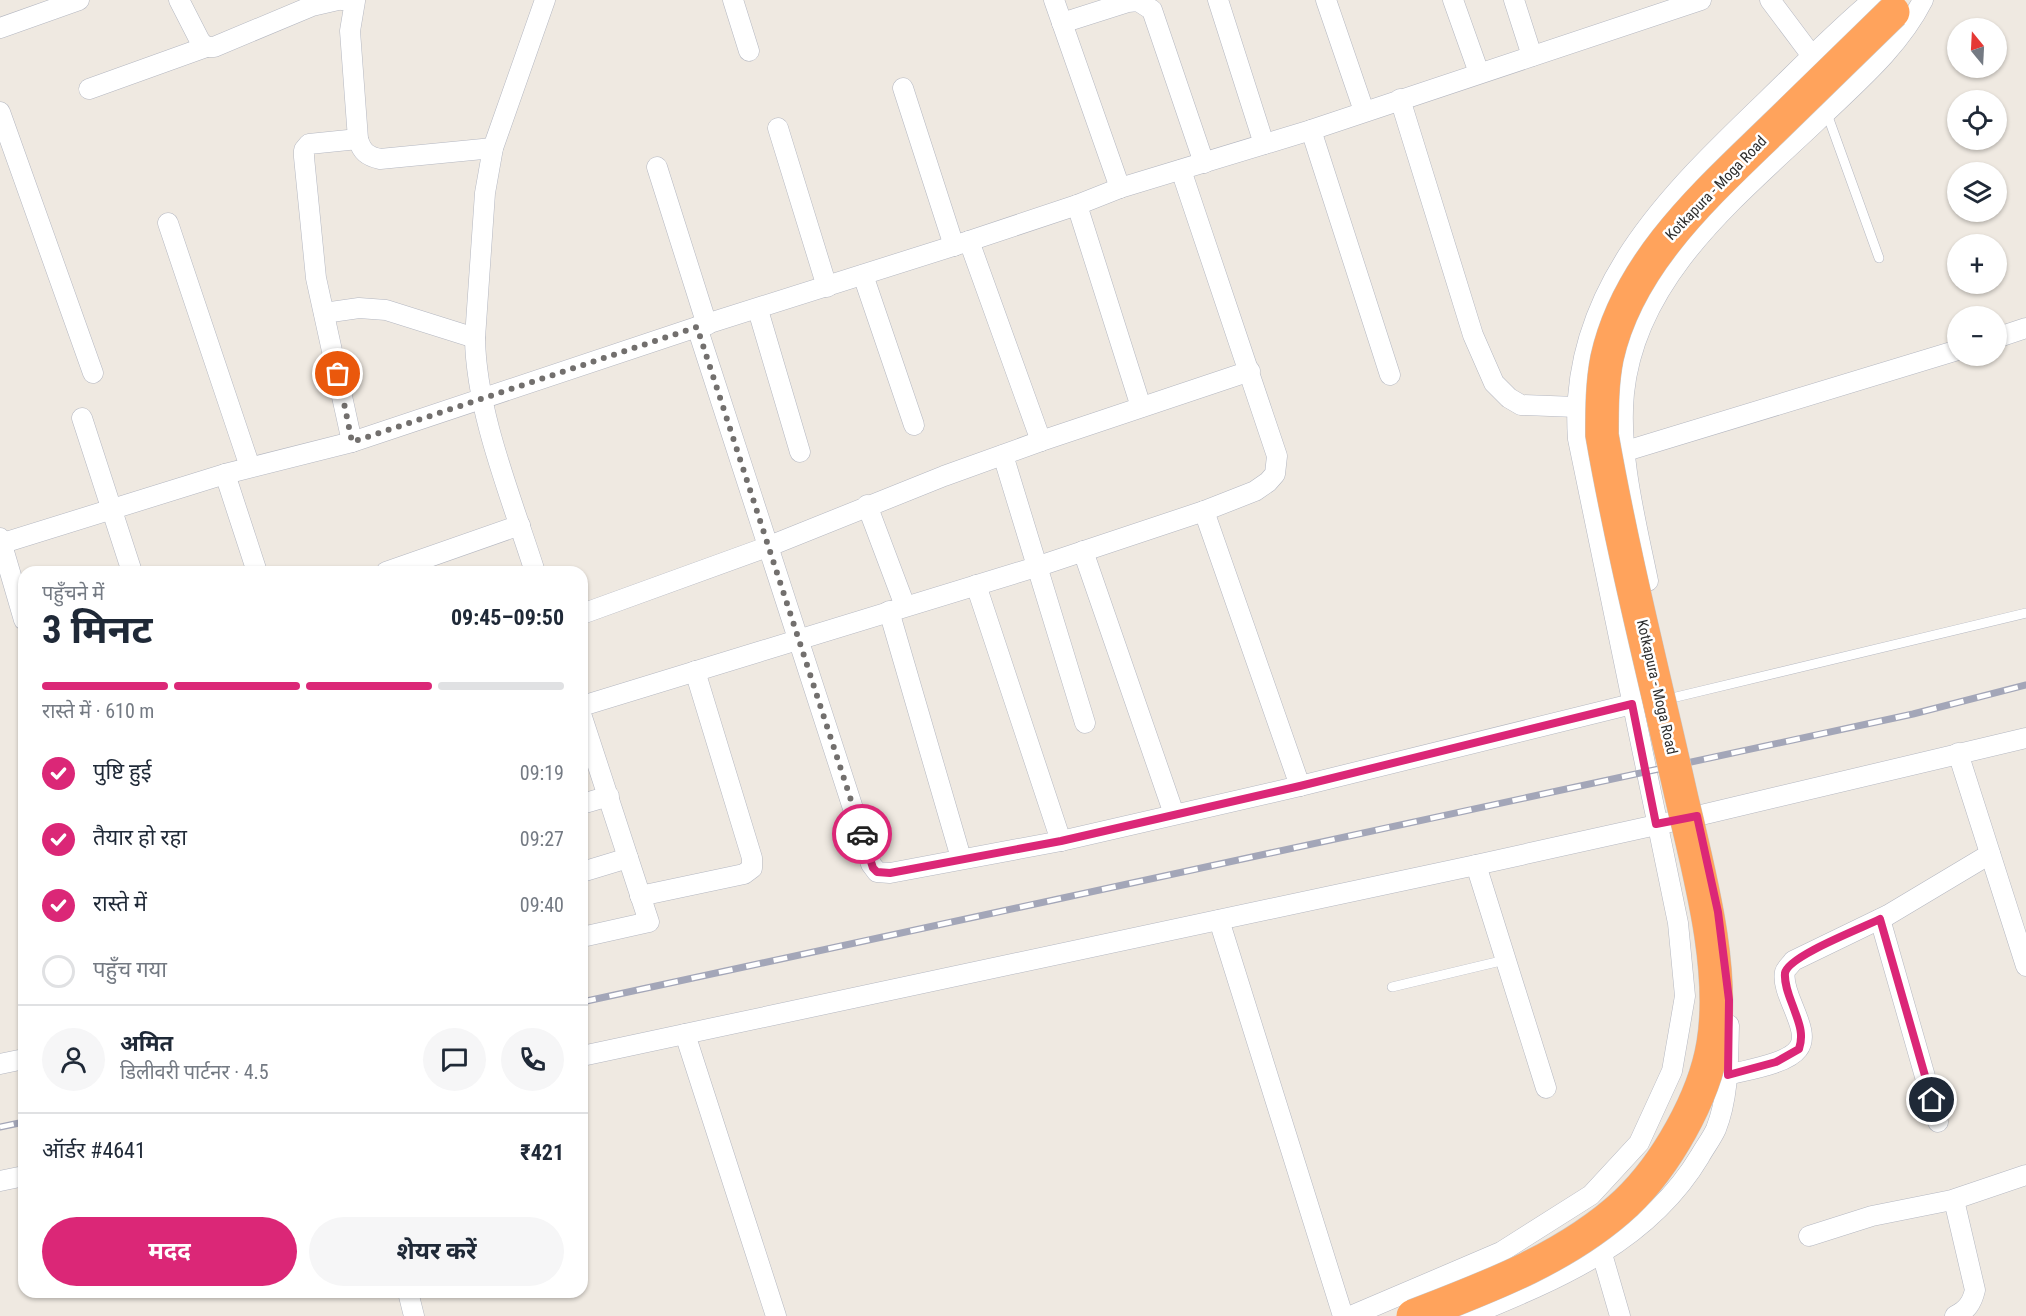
<!DOCTYPE html>
<html lang="hi">
<head>
<meta charset="utf-8">
<style>
  :root { --surface:#fff; --page:#f6f6f7; --text:#1f2937; --muted:#747a83; --line:#e0e1e3; --accent:#db2777 }
  body { margin:0; font-family:"Roboto Condensed","Noto Sans Devanagari",sans-serif; background:var(--page); color:var(--text); height:100vh; display:flex; flex-direction:column; font-size:22px; white-space:nowrap }
  * { box-sizing:border-box; margin:0 }
  p { font-size:20px; color:var(--muted) }
  .icon { flex:none; width:33px; height:33px; fill:none; stroke:currentColor; stroke-width:2; stroke-linecap:round; stroke-linejoin:round }
  .map { position:relative; flex:1; overflow:hidden }
  .side { position:absolute; left:18px; top:566px; width:570px; height:732px; display:flex; flex-direction:column; background:var(--surface); border-radius:18px; box-shadow:0 2px 4px #0004 }
  .side>* { flex:none }
  .needle { width:39px; rotate:342deg }
  .fabs { position:absolute; left:1947px; top:18px; display:grid; gap:12px }
  .fabs a { display:grid; place-items:center; width:60px; height:60px; border-radius:50%; background:var(--surface); box-shadow:0 2px 4px #0004; font-size:30px }
  .pin { position:absolute; display:grid; place-items:center; width:51px; height:51px; color:#fff; margin:-26px; border:3px solid #fff; border-radius:50%; box-shadow:0 2px 6px #0007 }
  .courier { position:absolute; display:grid; place-items:center; width:60px; height:60px; margin:-30px; border:4px solid #db2777; border-radius:50%; background:#fff; color:#222; box-shadow:0 2px 8px #0007 }
  .summary em { font-style:normal; font-weight:700 }
  .summary div { display:flex; flex-direction:column-reverse }
  .summary { display:flex; align-items:center; justify-content:space-between; height:102px; padding:0 24px }
  h1 { font-size:39px; font-weight:700; line-height:45px }
  .bar { display:grid; grid-template-columns:repeat(4,1fr); gap:9px 6px; align-content:center; height:72px; padding:0 24px }
  .bar i { height:8px; border-radius:4px; background:var(--line) }
  .bar .on { background:var(--accent) }
  .bar p { grid-column:span 4 }
  .line { display:flex; align-items:center; gap:15px; padding:0 24px; border-top:2px solid var(--line) }
  .line div { flex:1 }
  .round { display:grid; place-items:center; flex:none; width:63px; height:63px; border-radius:32px; background:var(--page) }
  ol { padding:0 24px; list-style:none }
  li { display:flex; align-items:center; gap:18px; height:66px }
  li p { margin-inline-start:auto }
  li .icon { padding:6px; border-radius:50%; background:var(--accent); color:#fff; stroke-width:4 }
  li:last-child { color:var(--muted) }
  li i { width:33px; height:33px; border:3px solid var(--line); border-radius:50% }
  .cta { display:flex; gap:12px; margin-top:auto; padding:12px 24px }
  .cta a { flex:1; height:69px; border-radius:36px; background:var(--accent); color:#fff; font-size:24px; font-weight:700; line-height:69px; text-align:center }
  .cta a+a { background:var(--page); color:var(--text) }
  .map>svg:first-child { display:block }
</style>
</head>
<body>
<div class="map">
<svg width="2026" height="1316" viewBox="0 0 2026 1316">
  <rect width="100%" height="100%" fill="#efe9e1"/>
  <g fill="none" stroke-linecap="round" stroke-linejoin="round">
    <g stroke="#b4b7c1" stroke-width="10">
      <g id="lane">
        <path d="M1826,111L1879,258"/>
        <path d="M1672,698L2026,613"/>
        <path d="M1392,987L1505,960"/>
      </g>
    </g>
    <g stroke="#b4b7c1" stroke-width="21">
      <g id="street">
        <path d="M179,0L200,41L206,47H214L312,6L338,0"/>
        <path d="M342,0L355,1L350,31L358,139C362,152 367,156 380,159L493,148"/>
        <path d="M733,0L749,51"/>
        <path d="M1054,0L1120,188"/>
        <path d="M1218,0L1264,144"/>
        <path d="M1326,0L1364,111"/>
        <path d="M1453,0L1479,73"/>
        <path d="M1514,0L1532,56"/>
        <path d="M1770,0L1812,56"/>
        <path d="M1062,23L1128,2L1138,1L1152,10L1204,163"/>
        <path d="M0,28L79,0"/>
        <path d="M903,88L954,246"/>
        <path d="M89,89L206,47"/>
        <path d="M1400,99L1473,335L1494,383L1509,398L1521,405L1576,407"/>
        <path d="M0,112L93,373"/>
        <path d="M778,128L827,287"/>
        <path d="M1311,130L1390,375"/>
        <path d="M657,167L707,325"/>
        <path d="M1077,205L1141,407"/>
        <path d="M168,223L250,467"/>
        <path d="M969,241L1041,441"/>
        <path d="M863,275L914,425"/>
        <path d="M758,310L800,452"/>
        <path d="M324,313L359,308L386,310L475,338"/>
        <path d="M697,327L871,864L877,872L890,873L1061,841L1300,786L1632,704"/>
        <path d="M1996,338L2026,328"/>
        <path d="M82,418L132,572"/>
        <path d="M352,442L316,278L304,157V150L309,144L358,139"/>
        <path d="M1626,451L1958,350"/>
        <path d="M1003,455L1085,723"/>
        <path d="M225,474L257,572"/>
        <path d="M867,505L905,606"/>
        <path d="M1204,511L1300,786"/>
        <path d="M0,538L24,620"/>
        <path d="M0,544L225,474L352,442L697,327L969,241L1077,205L1120,188L1311,130L1701,0"/>
        <path d="M1083,551L1174,814"/>
        <path d="M386,572L520,525"/>
        <path d="M535,572C512,499 476,413 475,338L485,193L493,148L545,0"/>
        <path d="M1648,581C1636,522 1618,453 1624,393C1636,276 1737,197 1816,122C1855,84 1898,49 1923,0"/>
        <path d="M976,585L1061,841"/>
        <path d="M889,611L961,858"/>
        <path d="M582,614L767,547L944,476L1041,441L1250,371"/>
        <path d="M582,706L1036,567L1204,511L1255,491L1268,482L1275,474L1277,456L1181,170"/>
        <path d="M582,717L649,922L582,937"/>
        <path d="M1958,753L2026,966"/>
        <path d="M582,804L609,796"/>
        <path d="M1476,865L1546,1088"/>
        <path d="M582,872L628,858"/>
        <path d="M640,896L744,874L752,868V858L695,671"/>
        <path d="M1880,919L1938,1122"/>
        <path d="M1219,920L1343,1316"/>
        <path d="M685,1034L776,1316"/>
        <path d="M582,1056L1476,865L1697,816L2026,738"/>
        <path d="M0,1064L24,1059"/>
        <path d="M1728,1075C1746,1070 1787,1064 1798,1049C1813,1031 1780,994 1785,972C1786,968 1791,965 1793,961L1888,915L1990,854"/>
        <path d="M0,1181L24,1176"/>
        <path d="M1954,1200L1975,1290C1972,1303 1967,1310 1955,1316"/>
        <path d="M1809,1236L1872,1216L1952,1200L2026,1175"/>
        <path d="M1602,1254L1620,1316"/>
        <path d="M408,1292L414,1316"/>
        <path d="M1351,1316L1501,1252L1591,1195L1639,1143L1672,1071L1685,996L1678,923L1578,439C1567,292 1669,194 1767,100C1802,66 1836,31 1873,0"/>
        <path d="M1469,1316C1558,1279 1648,1243 1700,1156C1705,1147 1712,1138 1716,1129C1729,1096 1728,1059 1729,1025"/>
      </g>
    </g>
    <use href="#lane" stroke="#fff" stroke-width="9"/>
    <use href="#street" stroke="#fff" stroke-width="20"/>
    <g stroke="#a3a6b8" stroke-width="7">
      <g id="rail">
        <path d="M582,1002L1913,714L2026,685"/>
        <path d="M0,1127L24,1122"/>
      </g>
    </g>
    <use href="#rail" stroke="#fff" stroke-width="4.5" stroke-dasharray="14" stroke-linecap="butt"/>
    <g stroke="#c9c9c9" stroke-width="34" stroke-linecap="butt">
      <path id="highway-bridge" d="M1413,1316C1486,1288 1567,1258 1626,1203C1666,1165 1704,1098 1713,1044C1726,968 1698,869 1681,795C1654,675 1623,555 1602,435C1602,409 1602,383 1607,358C1628,263 1706,194 1773,129C1813,90 1853,51 1893,12"/>
    </g>
    <use href="#highway-bridge" stroke="#ffa35c" stroke-width="33"/>
  </g>
  <g fill="none" stroke-linecap="round" stroke-linejoin="round">
    <path stroke="#726f6d" stroke-width="6" stroke-dasharray="0 10.8" d="M338,374L352,442L697,327L862,834"/>
    <path stroke="#db2777" stroke-width="8" d="M862,834L873,868L877,872L890,873L1061,841L1300,786L1632,704L1656,824L1697,816L1718,912L1729,1000L1728,1075L1776,1062L1799,1049C1804,1034 1799,1023 1794,1009C1790,998 1784,985 1785,973C1788,956 1862,928 1880,919L1932,1100"/>
  </g>
  <g text-anchor="middle" dominant-baseline="central" stroke-width="5" stroke-linejoin="round" paint-order="stroke">
    <g font-size="15" fill="#2e2e2e" stroke="#fff">
      <text transform="translate(1716 188) rotate(-46)">Kotkapura - Moga Road</text>
      <text transform="translate(1657 687) rotate(77)">Kotkapura - Moga Road</text>
    </g>
  </g>
</svg>
<div class="fabs">
<a><svg class="needle" viewBox="-14 -14 28 28"><path d="M0-13l5 13h-10z" fill="#e53935"/><path d="M0 13l5-13h-10z" fill="#747a83"/></svg></a>
<a><svg class="icon" aria-label="locate" viewBox="0 0 24 24"><circle cx="12" cy="12" r="6"/><path d="M12 2v4M12 18v4M2 12h4M18 12h4"/></svg></a>
<a><svg class="icon" aria-label="layers" viewBox="0 0 24 24"><path d="M12 4l9 5-9 5-9-5zM3 14l9 5 9-5"/></svg></a>
<a>+</a>
<a>−</a>
</div>
<div class="pin" style="left:338px;top:374px;background:#ea580c"><svg class="icon" aria-label="bag" viewBox="0 0 24 24"><path d="M5 8h14l-1 12H6zM9 8a3 3 0 0 1 6 0"/></svg></div>
<div class="pin" style="left:1932px;top:1100px;background:#1f2937"><svg class="icon" aria-label="home" viewBox="0 0 24 24"><path d="M3 11l9-7 9 7M6 9v11h12V9"/></svg></div>
<div class="courier" style="left:862px;top:834px"><svg class="icon" aria-label="car" viewBox="0 0 24 24"><path d="M5 17H2v-5l4-1 3-4h7l3 4 3 1v5h-3M9 17h6M6 11h13"/><circle cx="7" cy="17" r="2"/><circle cx="17" cy="17" r="2"/></svg></div>
<section class="side">
<div class="summary"><div><h1>3 मिनट</h1><p>पहुँचने में</p></div><em>09:45–09:50</em></div>
<div class="bar"><i class="on"></i><i class="on"></i><i class="on"></i><i></i><p>रास्ते में · 610 m</p></div>
<ol>
<li><svg class="icon" aria-label="check" viewBox="0 0 24 24"><path d="M5 12l5 5 9-10"/></svg>पुष्टि हुई<p>09:19</p></li>
<li><svg class="icon" aria-label="check" viewBox="0 0 24 24"><path d="M5 12l5 5 9-10"/></svg>तैयार हो रहा<p>09:27</p></li>
<li><svg class="icon" aria-label="check" viewBox="0 0 24 24"><path d="M5 12l5 5 9-10"/></svg>रास्ते में<p>09:40</p></li>
<li><i></i>पहुँच गया</li>
</ol>
<div class="line" style="height:108px"><a class="round"><svg class="icon" aria-label="person" viewBox="0 0 24 24"><circle cx="12" cy="8" r="4"/><path d="M4 21q1-7 8-7t8 7"/></svg></a><div><b>अमित</b><p>डिलीवरी पार्टनर · 4.5</p></div><a class="round"><svg class="icon" aria-label="chat" viewBox="0 0 24 24"><path d="M4 5h16v11H9l-5 4z"/></svg></a><a class="round"><svg class="icon" aria-label="phone" viewBox="0 0 24 24"><path d="M5 4h4l2 5-3 2q2 4 5 5l2-3 5 2v4C11 20 4 13 5 4z"/></svg></a></div>
<div class="line" style="height:78px"><div>ऑर्डर #4641</div><b>₹421</b></div>
<div class="cta"><a>मदद</a><a>शेयर करें</a></div>
</section>
</div>
</body>
</html>
